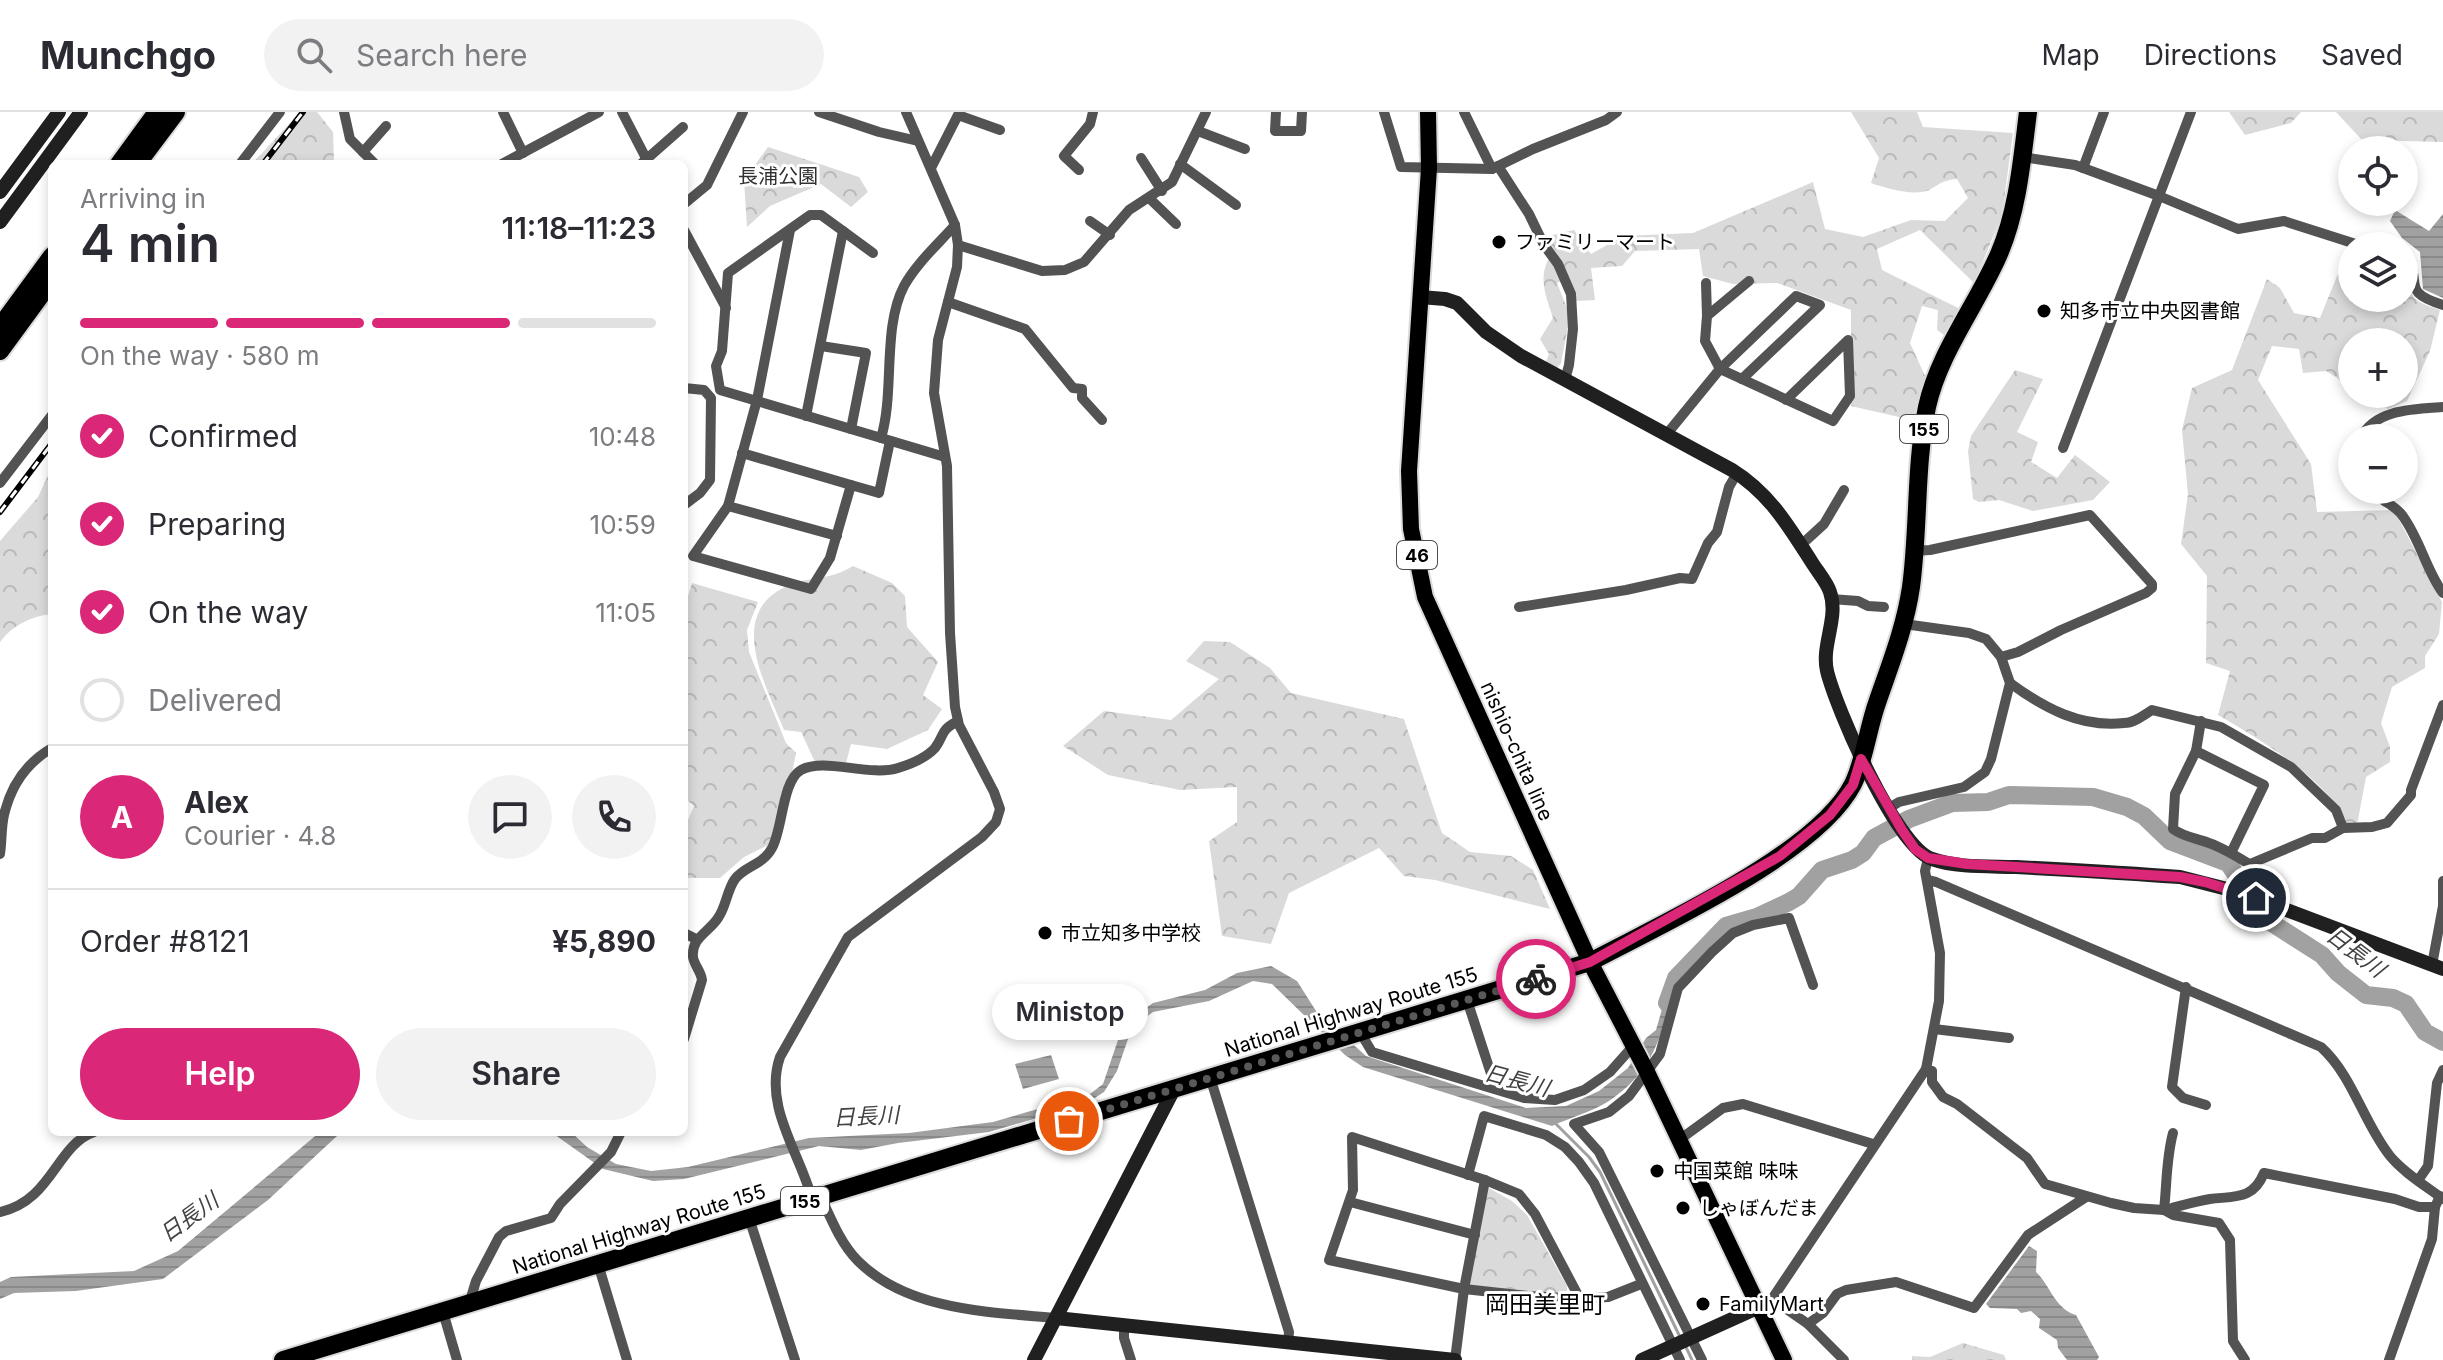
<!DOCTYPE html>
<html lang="en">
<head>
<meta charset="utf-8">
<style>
  :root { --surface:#fff; --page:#f2f2f3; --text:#2b2b33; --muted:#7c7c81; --line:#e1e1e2; --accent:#db2777 }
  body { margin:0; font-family:Inter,"Noto Sans JP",sans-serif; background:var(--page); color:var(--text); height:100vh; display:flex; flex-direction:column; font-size:30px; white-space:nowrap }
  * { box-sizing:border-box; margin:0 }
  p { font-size:26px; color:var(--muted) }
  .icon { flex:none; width:44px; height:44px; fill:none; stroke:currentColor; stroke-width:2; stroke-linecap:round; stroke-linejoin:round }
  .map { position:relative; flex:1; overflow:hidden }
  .details { position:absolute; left:48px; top:48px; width:640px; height:976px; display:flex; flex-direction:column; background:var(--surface); border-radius:12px; box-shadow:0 4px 12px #0003 }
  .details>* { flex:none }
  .buttons { position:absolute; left:2338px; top:24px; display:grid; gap:16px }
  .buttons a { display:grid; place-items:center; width:80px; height:80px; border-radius:50%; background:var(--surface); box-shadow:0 4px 12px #0003; font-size:40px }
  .pin { position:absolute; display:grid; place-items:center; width:68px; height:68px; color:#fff; margin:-34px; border:4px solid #fff; border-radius:50%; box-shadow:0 2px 8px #0007 }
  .courier { position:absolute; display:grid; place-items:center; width:80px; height:80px; margin:-40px; border:6px solid #db2777; border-radius:50%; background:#fff; color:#222; box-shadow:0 2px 10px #0007 }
  .bubble { position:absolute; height:56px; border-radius:28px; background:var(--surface); box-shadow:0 4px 12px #0003; font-size:26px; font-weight:600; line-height:56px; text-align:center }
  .summary em { font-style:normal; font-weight:600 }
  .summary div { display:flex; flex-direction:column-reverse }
  .summary { display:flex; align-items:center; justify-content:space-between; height:136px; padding:0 32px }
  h1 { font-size:52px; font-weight:600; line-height:60px }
  .bar { display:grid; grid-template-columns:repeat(4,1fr); gap:12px 8px; align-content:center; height:96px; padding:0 32px }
  .bar i { height:10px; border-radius:6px; background:var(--line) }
  .bar .on { background:var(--accent) }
  .bar p { grid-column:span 4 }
  .line { display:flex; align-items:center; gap:20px; padding:0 32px; border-top:2px solid var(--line) }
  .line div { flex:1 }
  .round { display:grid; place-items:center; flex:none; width:84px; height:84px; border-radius:42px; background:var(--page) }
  ol { padding:0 32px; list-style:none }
  li { display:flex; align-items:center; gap:24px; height:88px }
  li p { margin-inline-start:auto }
  li .icon { padding:8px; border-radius:50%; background:var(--accent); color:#fff; stroke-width:4 }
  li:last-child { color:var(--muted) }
  li i { width:44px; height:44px; border:4px solid var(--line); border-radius:50% }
  .action { display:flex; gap:16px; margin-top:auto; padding:16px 32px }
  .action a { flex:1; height:92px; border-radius:48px; background:var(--accent); color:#fff; font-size:32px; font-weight:600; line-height:92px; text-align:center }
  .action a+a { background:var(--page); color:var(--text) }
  header { display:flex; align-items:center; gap:48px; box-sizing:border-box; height:112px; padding:0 40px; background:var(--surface); border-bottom:2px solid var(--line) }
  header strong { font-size:38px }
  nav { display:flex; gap:44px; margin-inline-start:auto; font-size:28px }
  .search { width:560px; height:72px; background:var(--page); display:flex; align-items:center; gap:20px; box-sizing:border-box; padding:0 28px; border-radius:44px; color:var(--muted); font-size:30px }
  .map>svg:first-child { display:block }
</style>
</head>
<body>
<header>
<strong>Munchgo</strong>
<div class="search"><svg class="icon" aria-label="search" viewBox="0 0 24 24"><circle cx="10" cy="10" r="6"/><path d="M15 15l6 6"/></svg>Search here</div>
<nav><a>Map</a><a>Directions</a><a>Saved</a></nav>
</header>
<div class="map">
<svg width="2443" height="1248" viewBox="0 0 2443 1248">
  <defs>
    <pattern id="forest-crowns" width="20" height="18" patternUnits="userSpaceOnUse" patternTransform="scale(2)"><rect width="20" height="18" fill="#dadada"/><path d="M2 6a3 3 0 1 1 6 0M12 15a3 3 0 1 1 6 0" fill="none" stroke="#b9b9b9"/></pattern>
    <pattern id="water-rules" width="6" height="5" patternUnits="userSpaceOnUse" patternTransform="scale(2)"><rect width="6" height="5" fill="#a1a1a1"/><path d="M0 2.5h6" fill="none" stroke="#898989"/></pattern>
  </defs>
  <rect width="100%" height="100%" fill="#fff"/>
  <g fill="url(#forest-crowns)">
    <path d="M300,0H317L333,20L334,52H252Z"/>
    <path d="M1851,0H1917L1923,15L2013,21L2002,103L1974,171L1920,118L1877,137L1882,158L1960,197L1947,225L1937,218L1938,198L1922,194L1910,231L1926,266L1916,309L1851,294V198L1777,171L1733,172L1703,164L1699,137L1635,139L1622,154L1591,156L1595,188L1576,189L1566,167L1557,171L1570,204L1561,251L1556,258L1545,252L1549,242L1540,227L1553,206C1545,181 1537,164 1552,141L1544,125L1574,118L1591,142L1623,124L1693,121L1813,70L1825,117L1863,125L1911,108L1945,109L1968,86L1957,67C1938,68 1935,78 1922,80C1906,82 1885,76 1871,71L1879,46Z"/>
    <path d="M2229,0H2301L2291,11L2245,23Z"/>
    <path d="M2336,0H2443V30L2362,28Z"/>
    <path d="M768,35L859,65L868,80L851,95L821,72L770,94L747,115L744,68Z"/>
    <path d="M2352,148V186H2404V153C2414,185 2404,186 2440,198L2430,239L2407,289L2388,297L2363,282H2404V230H2352V275L2326,259L2303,261L2299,237L2272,234L2258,268L2311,352L2317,400L2394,398L2442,490L2439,522L2425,544V556L2392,575L2381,611L2390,635V650L2366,665L2357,713L2346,711C2328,667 2259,627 2218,603L2230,559L2206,551L2207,464L2181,432L2188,382L2182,318L2192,276L2232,258L2267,167L2280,176L2294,201L2320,206L2337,164Z"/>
    <path d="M2015,258L2043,267L2017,320L2038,330L2031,350L2057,366L2075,343L2110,370L2093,388L2033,399L1999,388L1979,390L1973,387L1968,339L1971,324Z"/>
    <path d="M52,355V502C32,504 12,513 0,530V429L38,385Z"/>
    <path d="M853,454L892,471L905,484L907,515L938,550L923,583L942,597L928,618L887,637L851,632L846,651L815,650L801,620L784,618C766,573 724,501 789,473C811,464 829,469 853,454Z"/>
    <path d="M692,471L758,490L747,518L749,540L786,631L796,641L785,697L768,733L744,745L720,766H687L684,762V717L694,694L684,685V497Z"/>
    <path d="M1204,529L1230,530L1270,556L1291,581L1404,607L1442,721L1470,740L1511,744L1533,758L1550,797L1435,768L1404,764L1379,736L1289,781L1271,832L1222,824L1209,729L1237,710V675L1180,678L1108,663L1063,634L1104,599L1171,608L1219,567L1186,549Z"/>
    <path d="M1487,1075L1512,1089L1527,1103L1567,1174V1180L1560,1184L1468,1173Z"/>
    <path d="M1963,1231L2004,1243L2006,1248H1912V1244L1930,1245Z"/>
  </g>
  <g fill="url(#water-rules)">
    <path d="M2395,98L2429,119L2443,102V186L2423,177L2420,140L2402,126L2390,109Z"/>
    <path d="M1271,854L1297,869L1316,899L1366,944L1526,996L1566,994L1599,979L1628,956L1646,926L1656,918L1670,869L1675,871C1661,922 1657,956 1609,989C1594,999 1569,1006 1552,1014L1363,955L1345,943L1272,872L1253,869L1209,889L1153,900L1138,911L1128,927L1117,959L1104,980L1085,992L989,1020L898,1031L861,1038L819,1034L684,1067L653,1069L603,1057L551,1020H571L587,1035L616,1052L651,1059L688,1055L809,1026L909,1021L993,1010L1090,982L1103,972L1118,928L1133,905L1153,891L1205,878L1237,861Z"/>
    <path d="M1051,943L1059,967L1023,977L1015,952Z"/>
    <path d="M320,1020H346L337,1024L268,1088L163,1167L76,1179L14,1181L0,1187V1170L11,1165L134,1159L178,1139Z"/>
    <path d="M2029,1134L2037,1139L2036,1160C2050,1173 2055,1197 2076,1203L2099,1245L2097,1248H2067L2058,1236L2057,1228L2039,1216L2040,1207L2031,1199L2021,1201L2017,1197L1990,1196L1986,1192Z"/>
  </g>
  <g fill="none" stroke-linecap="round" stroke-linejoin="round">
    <g stroke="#a1a1a1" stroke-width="3">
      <path d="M1555,1011L1589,1045L1600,1060L1681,1227"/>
      <path d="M1685,1233L1692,1248"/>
    </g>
    <path stroke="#a1a1a1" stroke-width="18" d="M1667,891L1676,866L1726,814L1757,805L1789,790L1799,784L1822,758L1852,748L1863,741L1874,726L1909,707L1952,691L1988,690L2009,683L2093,685L2127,695L2144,704L2170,729L2228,751L2241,770L2247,789L2264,806L2322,843L2338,861L2366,883L2393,886L2406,892L2425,920L2443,930"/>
    <g stroke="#dbdbdb" stroke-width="20">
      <path id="primary" d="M1428,0L1429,56L1409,359L1411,417L1425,485L1590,850L1647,960L1784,1248"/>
    </g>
    <g stroke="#dbdbdb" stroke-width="22">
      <g id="highway">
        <path d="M119,52L157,0"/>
        <path d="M137,52L176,0"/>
        <path d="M0,215L52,144"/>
        <path d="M0,239L52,168"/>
        <path d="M283,1248L1590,850C1661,812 1817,742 1853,672C1864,650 1868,616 1877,591C1890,553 1905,516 1911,475C1919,416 1915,354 1927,295C1939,240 1977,193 1999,142C2018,98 2022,47 2028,0"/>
      </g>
    </g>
    <g stroke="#535353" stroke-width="10">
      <path d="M344,0L350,27L375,52"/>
      <path d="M503,0L523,41"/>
      <path d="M622,0L649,52"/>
      <path d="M819,0L879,20L918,29"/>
      <path d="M1276,0L1275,19H1301L1302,0"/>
      <path d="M1384,0L1401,55L1492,57L1533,37L1606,8L1617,0"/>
      <path d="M1464,0L1492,57"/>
      <path d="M1198,19L1245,37"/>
      <path d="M363,40L386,14"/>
      <path d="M2022,45L2075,53L2159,84L2238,117L2284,109L2362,134"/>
      <path d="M1141,46L1162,79"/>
      <path d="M240,52L280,0"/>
      <path d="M502,52L599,0"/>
      <path d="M641,52L683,15"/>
      <path d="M1180,52L1236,93"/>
      <path d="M1498,54L1529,102L1544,133L1558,152L1571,182L1573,217L1569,253L1565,268"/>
      <path d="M931,56L958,3L1000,18"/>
      <path d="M2083,56L2104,0"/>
      <path d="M1079,58L1064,44L1090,12L1093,0"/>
      <path d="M1149,86L1176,112"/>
      <path d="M684,92L707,73L743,0"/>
      <path d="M1090,109L1110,123"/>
      <path d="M684,118L726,196"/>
      <path d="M790,118L757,288L728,394L693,444L811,477L830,446L851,373L879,381L890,329"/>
      <path d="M843,119L873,141"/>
      <path d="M958,133L1042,159L1065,158L1084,150L1129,98L1172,70L1206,0"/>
      <path d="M2404,144C2426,169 2397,179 2443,193"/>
      <path d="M1749,169L1707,204L1705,229L1720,257L1833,309L1850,284L1848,228L1786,288"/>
      <path d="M1706,171L1707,204"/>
      <path d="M948,190L1025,217L1073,276L1082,277V286L1102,308"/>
      <path d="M821,234L866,241L851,317"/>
      <path d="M684,276L704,278L711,286L710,368L700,381L684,393"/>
      <path d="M806,304L843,119L821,103H810L728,161L722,239L716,254L720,278L945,345"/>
      <path d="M1666,323L1720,257L1796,184L1820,193L1742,267"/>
      <path d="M881,326C895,280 882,216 904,174C916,152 938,132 955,113"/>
      <path d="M2361,326C2374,297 2415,297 2443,295"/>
      <path d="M2063,336L2191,0"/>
      <path d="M742,341L851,373"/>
      <path d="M0,371L52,303"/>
      <path d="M2374,378C2380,390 2393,391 2402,403C2420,427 2426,458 2443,481"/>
      <path d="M728,394L837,424"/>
      <path d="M1801,433L1824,412L1844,378"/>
      <path d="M1914,439L1930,438L2090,403L2152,472V476L2146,481L2061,518L2018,540L2001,545"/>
      <path d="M1831,487L1858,489L1868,494L1884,495"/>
      <path d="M1519,495L1626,478L1680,466L1692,467L1708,431L1717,420L1729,375L1737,361"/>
      <path d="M2010,571C2044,596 2081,616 2124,611C2134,611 2144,603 2152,598L2221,615L2291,655L2336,698L2343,716"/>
      <path d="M2201,609L2196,639L2175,682L2173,717C2184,725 2196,726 2209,731C2229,738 2247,751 2265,762L2256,786"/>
      <path d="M2196,639L2264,673L2231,741"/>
      <path d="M1889,696L1899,690L1964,675L1985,660L1991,647L2010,571L2001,545L1986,527L1969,521L1904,512"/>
      <path d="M0,742C2,729 1,716 4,703C11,673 26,651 52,636"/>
      <path d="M2250,752L2312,726H2325L2343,716L2372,715L2387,711L2411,683V678L2443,593"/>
      <path d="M1927,768L1936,770L2321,935C2353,964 2363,1010 2390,1044C2404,1061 2426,1074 2443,1087"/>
      <path d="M684,821L696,827"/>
      <path d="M2432,853L2443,794V769"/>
      <path d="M2186,875L2172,975L2183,986L2206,993"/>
      <path d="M1467,888L1496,977"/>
      <path d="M1934,917L2009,926"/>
      <path d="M1360,920L1372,940L1524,986L1555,988L1584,978L1610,960L1634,933"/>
      <path d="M684,927L702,868C701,859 694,853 693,845C691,826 709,820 718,806C726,795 727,778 735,767C745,754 763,753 772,736C783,716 782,669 801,658C824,645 869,665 898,656C911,652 926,646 935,636C946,621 939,619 958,609"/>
      <path d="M1926,957L1932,959V970L1943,985L1957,992L2027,1046L2045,1072L2111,1091L2134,1096L2164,1098L2173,1103L2219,1111L2230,1128L2233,1229L2245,1248"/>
      <path d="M1210,965L1276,1178L1289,1220L1288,1231"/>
      <path d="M1679,1028L1723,996L1743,992L1873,1032"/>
      <path d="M1468,1063L1484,1004L1546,1023L1565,1035L1579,1050L1594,1071L1680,1248"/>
      <path d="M2419,1067L2428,1054L2437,971L2443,958"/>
      <path d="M821,1085C831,1107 841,1132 858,1149C908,1199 990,1200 1056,1206"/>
      <path d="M812,1087C800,1041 763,994 780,945L848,825L982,725L996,710L1000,697L994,680L959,613L955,595L950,521L947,354L934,281L938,228L957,155L958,133L955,113L906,0"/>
      <path d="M1350,1090L1475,1123"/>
      <path d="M2164,1098C2167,1072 2166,1047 2173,1021"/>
      <path d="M2168,1099L2172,1096C2184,1093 2197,1089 2210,1087C2235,1084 2253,1088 2264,1061L2395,1087L2419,1095H2435L2440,1084"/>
      <path d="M0,1100C52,1089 56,1033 94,1020"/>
      <path d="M749,1106L795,1248"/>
      <path d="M598,1152L627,1248"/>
      <path d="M1580,1187L1535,1102L1519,1082L1485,1068L1352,1025L1353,1078L1329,1148L1464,1177L1528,1184L1580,1187L1608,1185L1641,1172"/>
      <path d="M1772,1187L1808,1212L1844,1248"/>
      <path d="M469,1192L476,1169L499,1125L506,1119L551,1106L560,1092L611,1040L621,1020"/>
      <path d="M1759,1195L1772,1187L1926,957L1939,889L1940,841L1925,759L1928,746"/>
      <path d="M443,1200L457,1248"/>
      <path d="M1808,1212L1823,1201L1837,1182L1846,1178L1896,1170L1974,1196L2028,1123L2086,1085"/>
      <path d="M1124,1215V1226L1131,1248"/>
      <path d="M1455,1248L1464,1177L1485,1068"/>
      <path d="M1702,1248L1599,1040L1574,1012L1609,1000L1629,984L1660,942L1678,876L1712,840L1733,821L1753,813L1789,806L1813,873"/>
      <path d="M2389,1248L2432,1127L2435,1095"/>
    </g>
    <g stroke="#202020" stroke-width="14">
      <path d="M0,80L59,0"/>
      <path d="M0,110L81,0"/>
      <path d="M1420,185L1445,187L1457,191L1486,220L1521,244L1732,358C1769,381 1788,413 1811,449C1817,459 1827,470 1830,480C1839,506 1821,533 1827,559C1836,596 1896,735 1932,747C1958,756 1989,754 2016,755C2071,758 2126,761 2180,765L2239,780L2443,857"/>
      <path d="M1056,1206L1455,1248"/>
      <path d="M1034,1248L1174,977"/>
      <path d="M1642,1248L1759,1195"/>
    </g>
    <use href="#primary" stroke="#000" stroke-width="16"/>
    <use href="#highway" stroke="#000" stroke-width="18"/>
    <g stroke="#000" stroke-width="6">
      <g id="rail">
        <path d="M263,52L303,0"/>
        <path d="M0,400L52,331"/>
      </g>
    </g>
    <use href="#rail" stroke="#fff" stroke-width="3" stroke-dasharray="9" stroke-linecap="butt"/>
  </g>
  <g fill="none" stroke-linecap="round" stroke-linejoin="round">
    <path stroke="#595959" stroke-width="8" stroke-dasharray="0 14.4" d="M1069,1009L1536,867"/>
    <path stroke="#db2777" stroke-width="10" d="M1536,867L1590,850L1780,744L1830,703L1853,673L1861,647L1902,718L1915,737L1928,746L1967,752L2180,765L2205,770L2256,786"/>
  </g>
  <g fill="#000" stroke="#fff" stroke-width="3">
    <circle cx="1499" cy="130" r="8"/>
    <circle cx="2044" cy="199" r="8"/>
    <circle cx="1045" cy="821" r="8"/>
    <circle cx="1657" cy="1059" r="8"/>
    <circle cx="1683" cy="1096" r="8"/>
    <circle cx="1703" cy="1192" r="8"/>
  </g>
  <g text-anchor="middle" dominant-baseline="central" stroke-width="6" stroke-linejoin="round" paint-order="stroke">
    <g fill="#fff" stroke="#4c4c4c" stroke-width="2">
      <rect x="1900" y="303" width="48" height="28" rx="6"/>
      <rect x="1397" y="429" width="40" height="28" rx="6"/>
      <rect x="781" y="1075" width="48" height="28" rx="6"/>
    </g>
    <g font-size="18" font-weight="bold" fill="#000">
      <text x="1924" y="317">155</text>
      <text x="1417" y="443">46</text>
      <text x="805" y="1089">155</text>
    </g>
    <g font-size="20" fill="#313131" stroke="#fff">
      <text x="778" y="64">長浦公園</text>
    </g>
    <g font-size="20" fill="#000" stroke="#fff" text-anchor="start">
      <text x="1515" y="130">ファミリーマート</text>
      <text x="2060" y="199">知多市立中央図書館</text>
      <text x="1061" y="821">市立知多中学校</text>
      <text x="1673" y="1059">中国菜館 味味</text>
      <text x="1699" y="1096">しゃぼんだま</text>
      <text x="1719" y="1192">FamilyMart</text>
    </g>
    <g font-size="20" fill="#000" stroke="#fff">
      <text transform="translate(1517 639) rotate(66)">nishio-chita line</text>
      <text transform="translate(1351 900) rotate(-17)">National Highway Route 155</text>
      <text transform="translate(639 1117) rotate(-17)">National Highway Route 155</text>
    </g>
    <g font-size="22" font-style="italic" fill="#424242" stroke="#fff">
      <text transform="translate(2356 840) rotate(37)">日長川</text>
      <text transform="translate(1517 968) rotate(15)">日長川</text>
      <text transform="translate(866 1004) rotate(-3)">日長川</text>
      <text transform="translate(189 1105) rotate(-36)">日長川</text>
    </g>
    <g font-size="24" fill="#000" stroke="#fff">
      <text x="1545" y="1192">岡田美里町</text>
    </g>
  </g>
</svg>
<div class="buttons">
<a><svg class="icon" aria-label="locate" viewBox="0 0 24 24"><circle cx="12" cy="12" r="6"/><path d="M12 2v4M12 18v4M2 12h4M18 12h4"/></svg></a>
<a><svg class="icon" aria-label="layers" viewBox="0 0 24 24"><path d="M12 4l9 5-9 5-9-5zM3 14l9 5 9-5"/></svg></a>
<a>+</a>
<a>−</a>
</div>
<div class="pin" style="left:1069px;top:1009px;background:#ea580c"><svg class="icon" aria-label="bag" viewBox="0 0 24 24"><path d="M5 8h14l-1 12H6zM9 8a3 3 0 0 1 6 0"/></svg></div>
<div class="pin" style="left:2256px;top:786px;background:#1f2937"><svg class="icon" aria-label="home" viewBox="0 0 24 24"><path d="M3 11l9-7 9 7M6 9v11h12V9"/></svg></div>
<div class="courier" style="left:1536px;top:867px"><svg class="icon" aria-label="bike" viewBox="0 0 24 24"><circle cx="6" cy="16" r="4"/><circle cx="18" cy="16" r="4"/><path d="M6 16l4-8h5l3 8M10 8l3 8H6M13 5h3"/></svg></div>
<div class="bubble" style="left:992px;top:872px;width:156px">Ministop</div>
<section class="details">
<div class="summary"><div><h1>4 min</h1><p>Arriving in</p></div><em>11:18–11:23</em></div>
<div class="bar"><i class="on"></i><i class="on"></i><i class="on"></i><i></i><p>On the way · 580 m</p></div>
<ol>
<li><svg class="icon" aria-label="check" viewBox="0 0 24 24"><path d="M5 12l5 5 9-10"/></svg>Confirmed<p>10:48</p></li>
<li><svg class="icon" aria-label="check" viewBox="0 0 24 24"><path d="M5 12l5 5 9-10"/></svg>Preparing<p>10:59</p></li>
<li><svg class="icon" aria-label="check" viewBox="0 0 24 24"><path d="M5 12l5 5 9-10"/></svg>On the way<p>11:05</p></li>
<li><i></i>Delivered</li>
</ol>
<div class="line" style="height:144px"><b class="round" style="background:var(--accent);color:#fff">A</b><div><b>Alex</b><p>Courier · 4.8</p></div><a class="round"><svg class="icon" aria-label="chat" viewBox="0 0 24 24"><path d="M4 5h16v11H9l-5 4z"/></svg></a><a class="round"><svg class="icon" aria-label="phone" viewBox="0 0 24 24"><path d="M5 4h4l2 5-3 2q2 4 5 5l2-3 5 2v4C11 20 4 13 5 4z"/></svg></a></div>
<div class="line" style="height:104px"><div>Order #8121</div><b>¥5,890</b></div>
<div class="action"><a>Help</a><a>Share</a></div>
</section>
</div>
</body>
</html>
